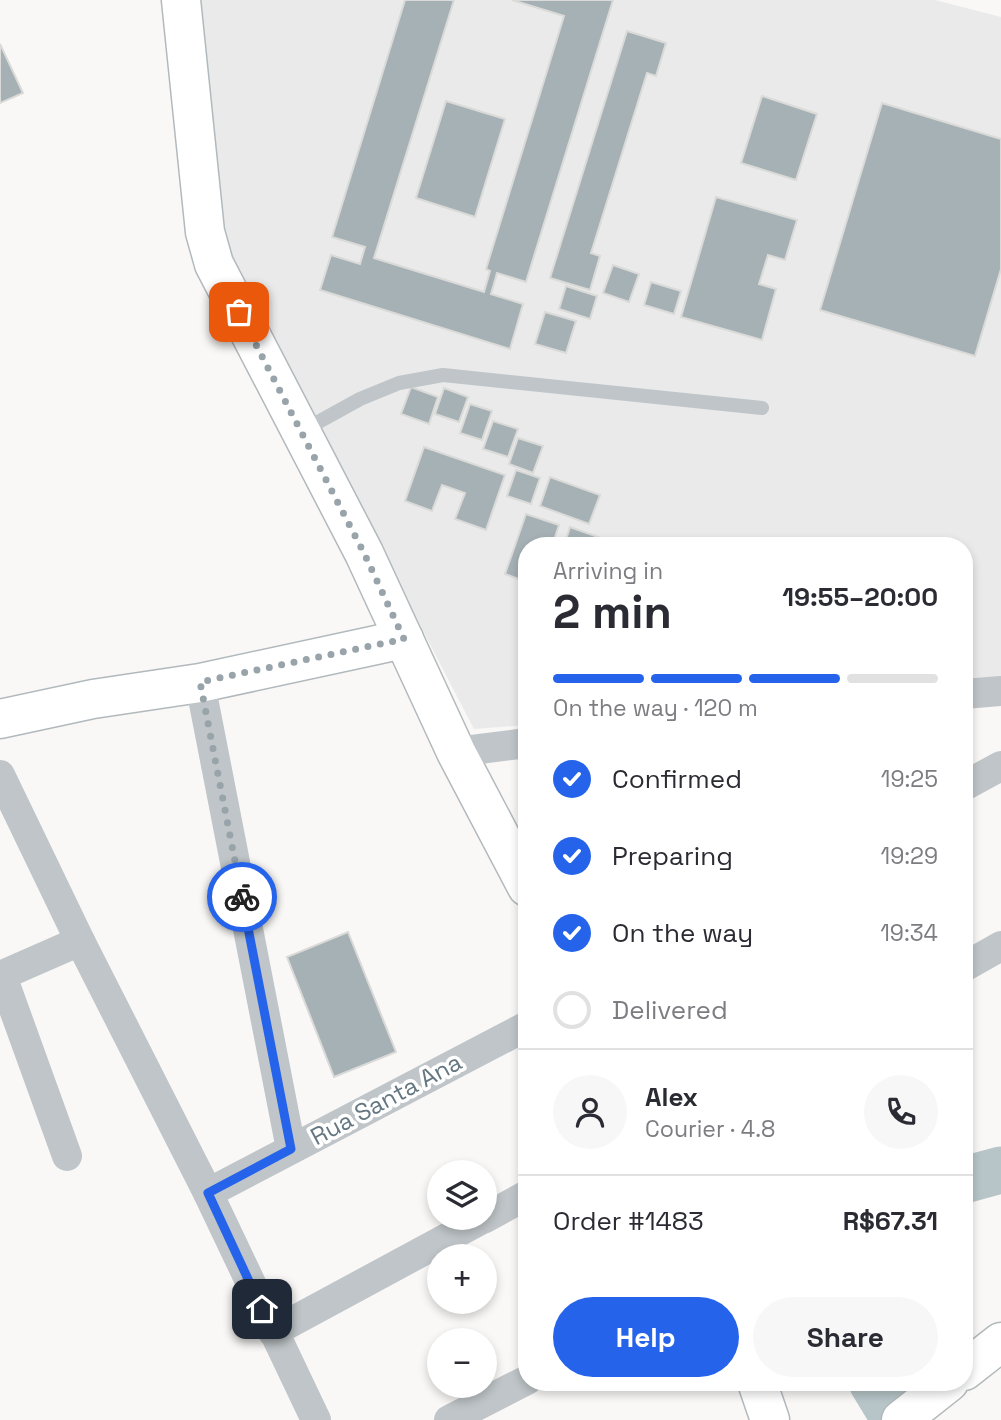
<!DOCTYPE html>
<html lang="en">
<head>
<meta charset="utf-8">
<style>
  :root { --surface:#fff; --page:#f7f7f7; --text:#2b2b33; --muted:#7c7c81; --line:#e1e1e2; --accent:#2563eb }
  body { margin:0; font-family:"Space Grotesk",sans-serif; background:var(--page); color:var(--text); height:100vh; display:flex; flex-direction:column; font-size:26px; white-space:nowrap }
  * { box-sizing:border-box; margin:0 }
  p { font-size:23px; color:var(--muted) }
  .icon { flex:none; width:38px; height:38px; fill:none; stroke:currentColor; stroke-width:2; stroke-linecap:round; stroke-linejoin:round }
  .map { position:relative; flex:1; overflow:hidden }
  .sheet { position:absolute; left:518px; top:537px; width:455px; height:854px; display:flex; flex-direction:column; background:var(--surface); border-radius:28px; box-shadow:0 4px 10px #0003 }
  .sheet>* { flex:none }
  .tools { position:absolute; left:427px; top:1160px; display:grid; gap:14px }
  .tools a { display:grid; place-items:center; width:70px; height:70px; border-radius:50%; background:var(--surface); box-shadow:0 4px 10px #0003; font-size:35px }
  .pin { position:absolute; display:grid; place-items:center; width:60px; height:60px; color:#fff; margin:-30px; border-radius:14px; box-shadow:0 4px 10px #0006 }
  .courier { position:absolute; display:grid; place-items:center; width:70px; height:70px; margin:-35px; border:5px solid #2563eb; border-radius:50%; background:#fff; color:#222; box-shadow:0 2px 9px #0007 }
  .overview em { font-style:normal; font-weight:600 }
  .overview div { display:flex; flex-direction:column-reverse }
  .overview { display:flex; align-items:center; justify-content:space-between; height:119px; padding:0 35px }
  h1 { font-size:46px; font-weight:600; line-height:52px }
  .bar { display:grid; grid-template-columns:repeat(4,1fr); gap:10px 7px; align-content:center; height:84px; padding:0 35px }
  .bar i { height:9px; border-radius:5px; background:var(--line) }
  .bar .selected { background:var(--accent) }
  .bar p { grid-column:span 4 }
  .line { display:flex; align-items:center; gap:18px; padding:0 35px; border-top:2px solid var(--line) }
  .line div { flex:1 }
  .round { display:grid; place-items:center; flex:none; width:74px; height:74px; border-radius:37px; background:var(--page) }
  ol { padding:0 35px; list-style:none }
  li { display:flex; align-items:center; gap:21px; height:77px }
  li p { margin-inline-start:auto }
  li .icon { padding:7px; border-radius:50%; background:var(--accent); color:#fff; stroke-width:4 }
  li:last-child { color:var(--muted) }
  li i { width:38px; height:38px; border:4px solid var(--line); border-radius:50% }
  .primary-button { display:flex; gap:14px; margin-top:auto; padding:14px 35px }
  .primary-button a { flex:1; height:80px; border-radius:42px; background:var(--accent); color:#fff; font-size:28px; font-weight:600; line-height:80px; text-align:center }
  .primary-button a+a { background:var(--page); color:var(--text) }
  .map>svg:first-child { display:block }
</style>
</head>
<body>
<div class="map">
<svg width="1001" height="1420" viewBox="0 0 1001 1420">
  <rect width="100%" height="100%" fill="#f9f8f6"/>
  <path fill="#e9eae9" d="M197,0H935L1001,17V683L964,687V546H527V725L474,729L219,238Z"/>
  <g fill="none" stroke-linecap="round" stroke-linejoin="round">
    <g stroke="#b7c5c8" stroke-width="47">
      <path d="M964,1180L1001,1170"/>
      <path d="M872,1382L895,1420"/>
    </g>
  </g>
  <g fill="#a6b1b5" stroke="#dadad8" stroke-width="2">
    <path d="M405,0H454L374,258L484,292L490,271L486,269L564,16L512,0H613L526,282L497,273L491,294L523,304L510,349L320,290L331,255L360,264L365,247L332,237Z"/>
    <path d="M627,31L666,43L656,76L647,73L591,253L600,256L590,290L550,278Z"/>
    <path d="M0,44L23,93L0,103Z"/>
    <path d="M762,96L817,114L796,180L741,163Z"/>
    <path d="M446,101L505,119L475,217L416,198Z"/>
    <path d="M882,103L1001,139V269L975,356L820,310Z"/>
    <path d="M716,197L797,220L785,260L768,255L759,284L776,289L762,340L681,317Z"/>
    <path d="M613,265L639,274L629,302L603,293Z"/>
    <path d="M651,282L681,291L674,314L644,305Z"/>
    <path d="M566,286L597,296L590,319L559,309Z"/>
    <path d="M545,312L576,321L566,353L535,344Z"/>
    <path d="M411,387L438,397L429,424L401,414Z"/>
    <path d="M444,388L468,397L459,422L435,414Z"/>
    <path d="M470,404L492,411L482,440L460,433Z"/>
    <path d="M493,421L518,429L508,457L483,449Z"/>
    <path d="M518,438L543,446L533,473L509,464Z"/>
    <path d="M424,447L505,475L486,530L455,519L465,493L442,485L432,511L405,501Z"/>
    <path d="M516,470L540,478L531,504L507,496Z"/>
    <path d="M550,477L600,495L589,524L540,506Z"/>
    <path d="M526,514L559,525L552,546H527V582L505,574Z"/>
    <path d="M570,527L601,538L598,546H564Z"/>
    <path d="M348,932L396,1052L334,1077L287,957Z"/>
  </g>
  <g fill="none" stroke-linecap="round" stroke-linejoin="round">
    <g stroke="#b2b9bd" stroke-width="41">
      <g id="secondary">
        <path d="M181,0L205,232L214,264L364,553L456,752L527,887"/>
        <path d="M0,719L93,699L200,683L404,639"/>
        <path d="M757,1382L770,1420"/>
      </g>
    </g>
    <g stroke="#b3b8bb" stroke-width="41">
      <g id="highway">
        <path d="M964,1371L1001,1342"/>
        <path d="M901,1420L949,1382"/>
      </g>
    </g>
    <path stroke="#bfc5c8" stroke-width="14" d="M302,431L360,399L399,383L443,375L762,408"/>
    <g stroke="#bfc5c8" stroke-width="30">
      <path d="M200,683L291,1149"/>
      <path d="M964,694L1001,691"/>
      <path d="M456,752L527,743"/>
      <path d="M0,775L80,941L208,1193L316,1420"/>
      <path d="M964,786L1001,766"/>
      <path d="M964,967L1001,946"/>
      <path d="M0,976L80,941"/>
      <path d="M2,976L67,1156"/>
      <path d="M208,1193L527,1026"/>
      <path d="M485,1218L527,1195"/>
      <path d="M273,1332L484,1218"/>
      <path d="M449,1420L527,1380"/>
    </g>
    <use href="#secondary" stroke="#fff" stroke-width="38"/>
    <use href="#highway" stroke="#fff" stroke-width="38"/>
  </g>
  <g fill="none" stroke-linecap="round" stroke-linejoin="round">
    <path stroke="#98a4aa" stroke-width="7" stroke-dasharray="0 12.6" d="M239,312L364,553L404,639L200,682L242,897"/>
    <path stroke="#2563eb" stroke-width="9" d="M242,897L291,1149L208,1193L262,1309"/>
  </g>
  <g text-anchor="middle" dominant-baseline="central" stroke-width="7" stroke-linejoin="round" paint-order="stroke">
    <g font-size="24" fill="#647781" stroke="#fff">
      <text transform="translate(386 1099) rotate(-28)">Rua Santa Ana</text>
    </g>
  </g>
</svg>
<div class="tools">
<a><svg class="icon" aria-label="layers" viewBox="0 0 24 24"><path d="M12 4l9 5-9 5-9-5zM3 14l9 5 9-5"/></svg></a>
<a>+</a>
<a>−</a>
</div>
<div class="pin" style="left:239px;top:312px;background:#ea580c"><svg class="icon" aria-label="bag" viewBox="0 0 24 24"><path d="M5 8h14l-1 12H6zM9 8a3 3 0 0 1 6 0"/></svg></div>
<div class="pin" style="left:262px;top:1309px;background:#1f2937"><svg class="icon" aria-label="home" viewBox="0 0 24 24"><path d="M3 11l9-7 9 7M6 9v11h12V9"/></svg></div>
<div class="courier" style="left:242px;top:897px"><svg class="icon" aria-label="bike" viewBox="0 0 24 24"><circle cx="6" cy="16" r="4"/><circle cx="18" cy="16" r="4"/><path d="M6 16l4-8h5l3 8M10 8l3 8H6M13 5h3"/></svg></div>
<section class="sheet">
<div class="overview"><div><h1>2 min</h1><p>Arriving in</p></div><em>19:55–20:00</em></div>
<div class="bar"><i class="selected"></i><i class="selected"></i><i class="selected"></i><i></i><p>On the way · 120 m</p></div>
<ol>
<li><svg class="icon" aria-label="check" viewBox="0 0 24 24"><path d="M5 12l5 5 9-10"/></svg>Confirmed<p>19:25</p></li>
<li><svg class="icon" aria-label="check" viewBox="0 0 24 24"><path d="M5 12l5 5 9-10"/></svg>Preparing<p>19:29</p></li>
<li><svg class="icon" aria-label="check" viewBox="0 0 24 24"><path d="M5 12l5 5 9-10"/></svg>On the way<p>19:34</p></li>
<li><i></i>Delivered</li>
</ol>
<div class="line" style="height:126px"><a class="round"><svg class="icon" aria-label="person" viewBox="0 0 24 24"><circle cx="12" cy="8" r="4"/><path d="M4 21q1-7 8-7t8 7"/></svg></a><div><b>Alex</b><p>Courier · 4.8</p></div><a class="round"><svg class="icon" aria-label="phone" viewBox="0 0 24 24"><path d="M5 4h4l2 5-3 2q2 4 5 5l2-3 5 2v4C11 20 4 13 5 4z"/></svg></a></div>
<div class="line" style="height:91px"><div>Order #1483</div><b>R$67.31</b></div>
<div class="primary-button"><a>Help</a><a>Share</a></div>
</section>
</div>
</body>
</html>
